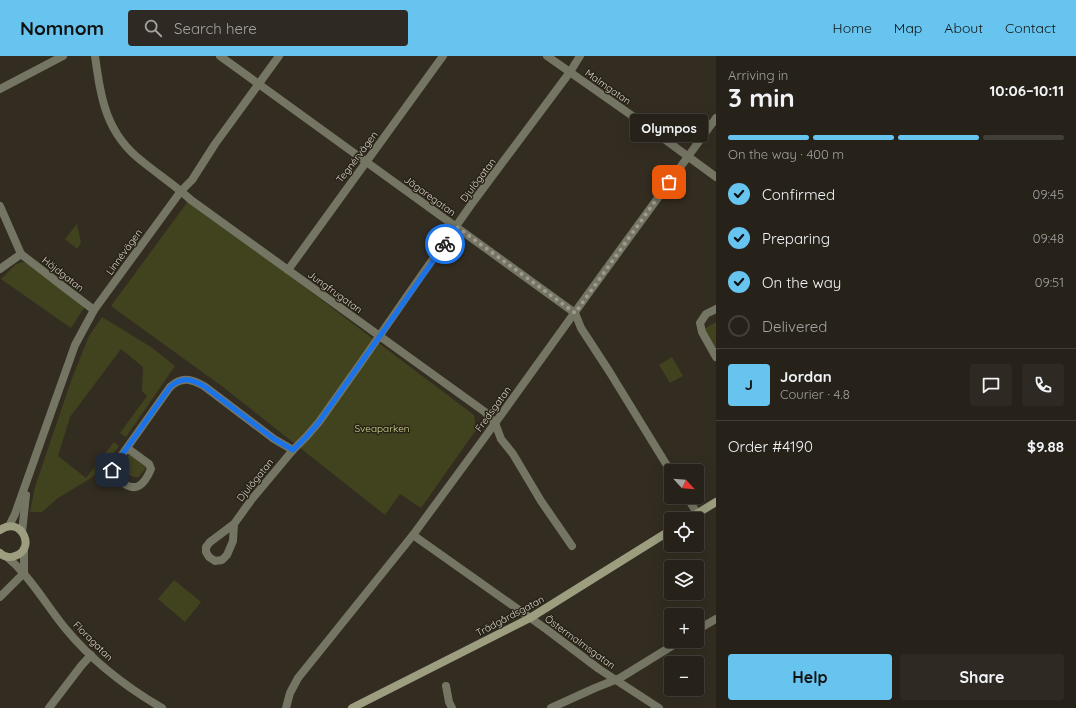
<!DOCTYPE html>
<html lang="en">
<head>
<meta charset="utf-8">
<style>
  :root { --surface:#262119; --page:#2e2922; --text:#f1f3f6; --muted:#a4a3a2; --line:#423e38; --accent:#66c4ef }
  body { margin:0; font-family:Quicksand,sans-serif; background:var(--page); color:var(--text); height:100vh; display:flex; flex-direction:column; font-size:15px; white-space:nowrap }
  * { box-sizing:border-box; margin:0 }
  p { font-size:13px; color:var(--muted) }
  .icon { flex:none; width:22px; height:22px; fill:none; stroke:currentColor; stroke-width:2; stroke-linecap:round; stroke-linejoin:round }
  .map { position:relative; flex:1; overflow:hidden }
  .sheet { display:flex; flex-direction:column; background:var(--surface); width:360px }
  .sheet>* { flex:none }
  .needle { width:26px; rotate:116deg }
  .controls { position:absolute; left:664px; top:408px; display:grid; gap:8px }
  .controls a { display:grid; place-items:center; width:40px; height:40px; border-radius:4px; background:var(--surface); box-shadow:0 4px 16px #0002,0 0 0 1px var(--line); font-size:20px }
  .pin { position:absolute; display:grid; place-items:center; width:34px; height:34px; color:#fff; margin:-17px; border-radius:8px; box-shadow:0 2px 6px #0006 }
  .courier { position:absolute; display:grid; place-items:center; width:40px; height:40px; margin:-20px; border:3px solid #1a73e8; border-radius:50%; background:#fff; color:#222; box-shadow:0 1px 5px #0007 }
  .bubble { position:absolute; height:28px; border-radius:4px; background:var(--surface); box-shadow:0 4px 16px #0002,0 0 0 1px var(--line); font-size:13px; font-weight:700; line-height:28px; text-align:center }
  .headline em { font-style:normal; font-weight:700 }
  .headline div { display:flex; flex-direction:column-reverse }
  .headline { display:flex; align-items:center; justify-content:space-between; height:68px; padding:0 12px }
  h1 { font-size:26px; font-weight:700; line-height:30px }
  .bar { display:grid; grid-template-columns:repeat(4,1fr); gap:6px 4px; align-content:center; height:48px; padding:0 12px }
  .bar i { height:5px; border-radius:3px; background:var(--line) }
  .bar .on { background:var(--accent) }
  .bar p { grid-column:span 4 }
  .line { display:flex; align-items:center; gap:10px; padding:0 12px; border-top:1px solid var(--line) }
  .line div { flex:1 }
  .round { display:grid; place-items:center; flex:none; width:42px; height:42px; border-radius:4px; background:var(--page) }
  ol { padding:0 12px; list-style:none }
  li { display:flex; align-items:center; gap:12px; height:44px }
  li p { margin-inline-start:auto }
  li .icon { padding:4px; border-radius:50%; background:var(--accent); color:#111; stroke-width:4 }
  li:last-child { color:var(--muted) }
  li i { width:22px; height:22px; border:2px solid var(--line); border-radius:50% }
  .button { display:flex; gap:8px; margin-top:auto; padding:8px 12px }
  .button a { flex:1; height:46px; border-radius:4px; background:var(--accent); color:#111; font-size:16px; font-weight:700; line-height:46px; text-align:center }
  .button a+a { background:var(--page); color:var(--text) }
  header { display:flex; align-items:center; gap:24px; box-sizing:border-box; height:56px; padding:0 20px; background:var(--accent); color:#111 }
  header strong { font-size:19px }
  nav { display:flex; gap:22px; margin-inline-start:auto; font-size:14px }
  .search { width:280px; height:36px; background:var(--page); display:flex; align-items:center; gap:10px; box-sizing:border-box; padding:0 14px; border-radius:4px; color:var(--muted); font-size:15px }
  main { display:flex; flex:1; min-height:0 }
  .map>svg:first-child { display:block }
</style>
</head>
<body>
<header>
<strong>Nomnom</strong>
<div class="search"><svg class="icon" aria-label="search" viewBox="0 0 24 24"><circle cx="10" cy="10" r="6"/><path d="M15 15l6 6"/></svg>Search here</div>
<nav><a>Home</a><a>Map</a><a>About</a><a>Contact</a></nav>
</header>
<main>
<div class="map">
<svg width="716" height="652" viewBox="0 0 716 652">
  <rect width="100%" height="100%" fill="#332c21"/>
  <g fill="#41431f">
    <path d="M189,144L474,359L476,374L421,452L400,438L385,459L223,331L111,250Z"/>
    <path d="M77,168L81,187L77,193L65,183Z"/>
    <path d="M22,206L26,207L84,250V252L71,272L1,223L15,209Z"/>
    <path d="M102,261L151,291L175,310L126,381L120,377L147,340L142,335L143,311L121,293L70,361L58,400L86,422L114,386L119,390L103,412L91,422L58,442L42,456H30L35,431L71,325L89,280Z"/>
    <path d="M716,266V294L704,273Z"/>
    <path d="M672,301L683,320L670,327L659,309Z"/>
    <path d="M129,399H133L145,408L146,412L139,421C132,422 125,417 121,412C122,407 125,402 129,399Z"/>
    <path d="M174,524L201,546L185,566L158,543Z"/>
  </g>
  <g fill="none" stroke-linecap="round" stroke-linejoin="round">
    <g stroke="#747562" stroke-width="8">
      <path d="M95,0C101,43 106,78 143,106C159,119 176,130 191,144L485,356L495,367L501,383L513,398L541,445L572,490"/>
      <path d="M220,0L575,257L581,272L609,315L671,416"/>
      <path d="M547,0L641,66L716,121"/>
      <path d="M0,33L63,0"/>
      <path d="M0,150L21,198L65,232L94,254"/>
      <path d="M0,213L21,198"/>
      <path d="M288,214L443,0"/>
      <path d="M716,253L706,258L700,267L702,276L716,301"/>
      <path d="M127,392L149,408L151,413C145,427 137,438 122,426C118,423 114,420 112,414L114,410L170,331C182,320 191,323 204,330L274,383L293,394"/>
      <path d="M687,441L697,457"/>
      <path d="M234,468L210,486L206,491V496L209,501L215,505L222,504L227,499L233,485L234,468L252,443L293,394L306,381L319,366L360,308L414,230L473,146L570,16L580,0"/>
      <path d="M9,470L15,458L75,289L94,254L181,135L192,124L215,88L279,0"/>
      <path d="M22,476L26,439"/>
      <path d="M413,479L546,573L599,613L659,652"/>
      <path d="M24,493V517"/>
      <path d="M7,501C13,506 19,512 24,518C39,535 51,555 65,572C92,605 126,631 162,652"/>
      <path d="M0,541L24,517"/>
      <path d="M697,574L716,563"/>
      <path d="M446,630L449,646L452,652"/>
      <path d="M49,652L81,610L91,599"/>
      <path d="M286,652L290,637L298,622L413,479L485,381L588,238L716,62"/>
      <path d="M551,652L595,632L620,622L680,585"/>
    </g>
    <g stroke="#9c9e7f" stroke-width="8">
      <path d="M688,463L716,446"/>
      <path d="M0,474C21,459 37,493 15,500C10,502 4,501 0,497"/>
      <path d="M352,652L530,562L671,474"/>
    </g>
  </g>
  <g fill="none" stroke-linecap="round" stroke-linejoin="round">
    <path stroke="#a09a92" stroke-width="4" stroke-dasharray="0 7.2" d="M445,188L457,171L575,257L669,126"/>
    <path stroke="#1a73e8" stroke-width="5" d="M112,414L114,410L170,331C182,320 191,323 204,330L274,383L293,394L306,381L319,366L445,188"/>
  </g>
  <g text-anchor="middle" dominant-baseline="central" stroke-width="3" stroke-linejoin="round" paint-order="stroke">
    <g font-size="10" fill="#dad6cf" stroke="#292317">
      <text transform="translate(608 31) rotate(35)">Malmgatan</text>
      <text transform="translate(357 101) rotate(-53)">Tegnérvägen</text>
      <text transform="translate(478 124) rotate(-53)">Djulögatan</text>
      <text transform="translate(430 140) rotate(36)">Jägaregatan</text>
      <text transform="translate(124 196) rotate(-54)">Linnévägen</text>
      <text transform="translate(63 218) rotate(38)">Höjdgatan</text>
      <text transform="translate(335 236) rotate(36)">Jungfrugatan</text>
      <text transform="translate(493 353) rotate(-54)">Fredsgatan</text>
      <text transform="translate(255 424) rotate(-51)">Djulögatan</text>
      <text transform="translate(510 560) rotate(-28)">Trädgårdsgatan</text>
      <text transform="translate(93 585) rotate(45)">Floragatan</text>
      <text transform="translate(580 586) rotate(36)">Östermalmsgatan</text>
    </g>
    <g font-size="10" fill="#d8dc92" stroke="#292317">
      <text x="382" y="372">Sveaparken</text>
    </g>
  </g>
</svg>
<div class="controls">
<a><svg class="needle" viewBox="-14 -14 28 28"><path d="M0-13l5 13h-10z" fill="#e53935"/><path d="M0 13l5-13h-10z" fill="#a4a3a2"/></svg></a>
<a><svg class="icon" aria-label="locate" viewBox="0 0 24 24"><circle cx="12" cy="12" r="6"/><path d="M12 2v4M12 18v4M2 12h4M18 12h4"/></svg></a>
<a><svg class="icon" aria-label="layers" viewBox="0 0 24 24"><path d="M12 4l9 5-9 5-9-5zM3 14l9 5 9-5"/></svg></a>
<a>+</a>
<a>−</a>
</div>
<div class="pin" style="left:669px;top:126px;background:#ea580c"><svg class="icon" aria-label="bag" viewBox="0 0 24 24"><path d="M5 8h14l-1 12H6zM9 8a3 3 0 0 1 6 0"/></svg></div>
<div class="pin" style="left:112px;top:414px;background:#1f2937"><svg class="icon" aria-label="home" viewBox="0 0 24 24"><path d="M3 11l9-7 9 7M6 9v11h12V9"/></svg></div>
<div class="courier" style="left:445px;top:188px"><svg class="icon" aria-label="bike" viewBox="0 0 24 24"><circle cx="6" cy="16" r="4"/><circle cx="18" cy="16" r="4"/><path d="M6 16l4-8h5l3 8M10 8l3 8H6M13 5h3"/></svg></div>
<div class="bubble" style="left:630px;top:58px;width:78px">Olympos</div>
</div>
<section class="sheet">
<div class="headline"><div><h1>3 min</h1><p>Arriving in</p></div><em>10:06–10:11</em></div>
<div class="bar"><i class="on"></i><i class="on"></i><i class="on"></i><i></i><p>On the way · 400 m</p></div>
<ol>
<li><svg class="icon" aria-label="check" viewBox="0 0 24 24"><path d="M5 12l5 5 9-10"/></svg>Confirmed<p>09:45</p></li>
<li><svg class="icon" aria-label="check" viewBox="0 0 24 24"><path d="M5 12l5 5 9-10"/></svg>Preparing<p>09:48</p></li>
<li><svg class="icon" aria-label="check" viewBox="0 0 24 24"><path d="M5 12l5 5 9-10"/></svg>On the way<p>09:51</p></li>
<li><i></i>Delivered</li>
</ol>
<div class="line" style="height:72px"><b class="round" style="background:var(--accent);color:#111">J</b><div><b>Jordan</b><p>Courier · 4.8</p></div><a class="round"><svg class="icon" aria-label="chat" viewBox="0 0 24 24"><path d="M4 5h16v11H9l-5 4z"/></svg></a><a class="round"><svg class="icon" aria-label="phone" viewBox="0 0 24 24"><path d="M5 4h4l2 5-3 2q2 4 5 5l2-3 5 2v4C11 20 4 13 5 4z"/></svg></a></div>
<div class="line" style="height:52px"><div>Order #4190</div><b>$9.88</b></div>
<div class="button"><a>Help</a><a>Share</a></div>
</section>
</main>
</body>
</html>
